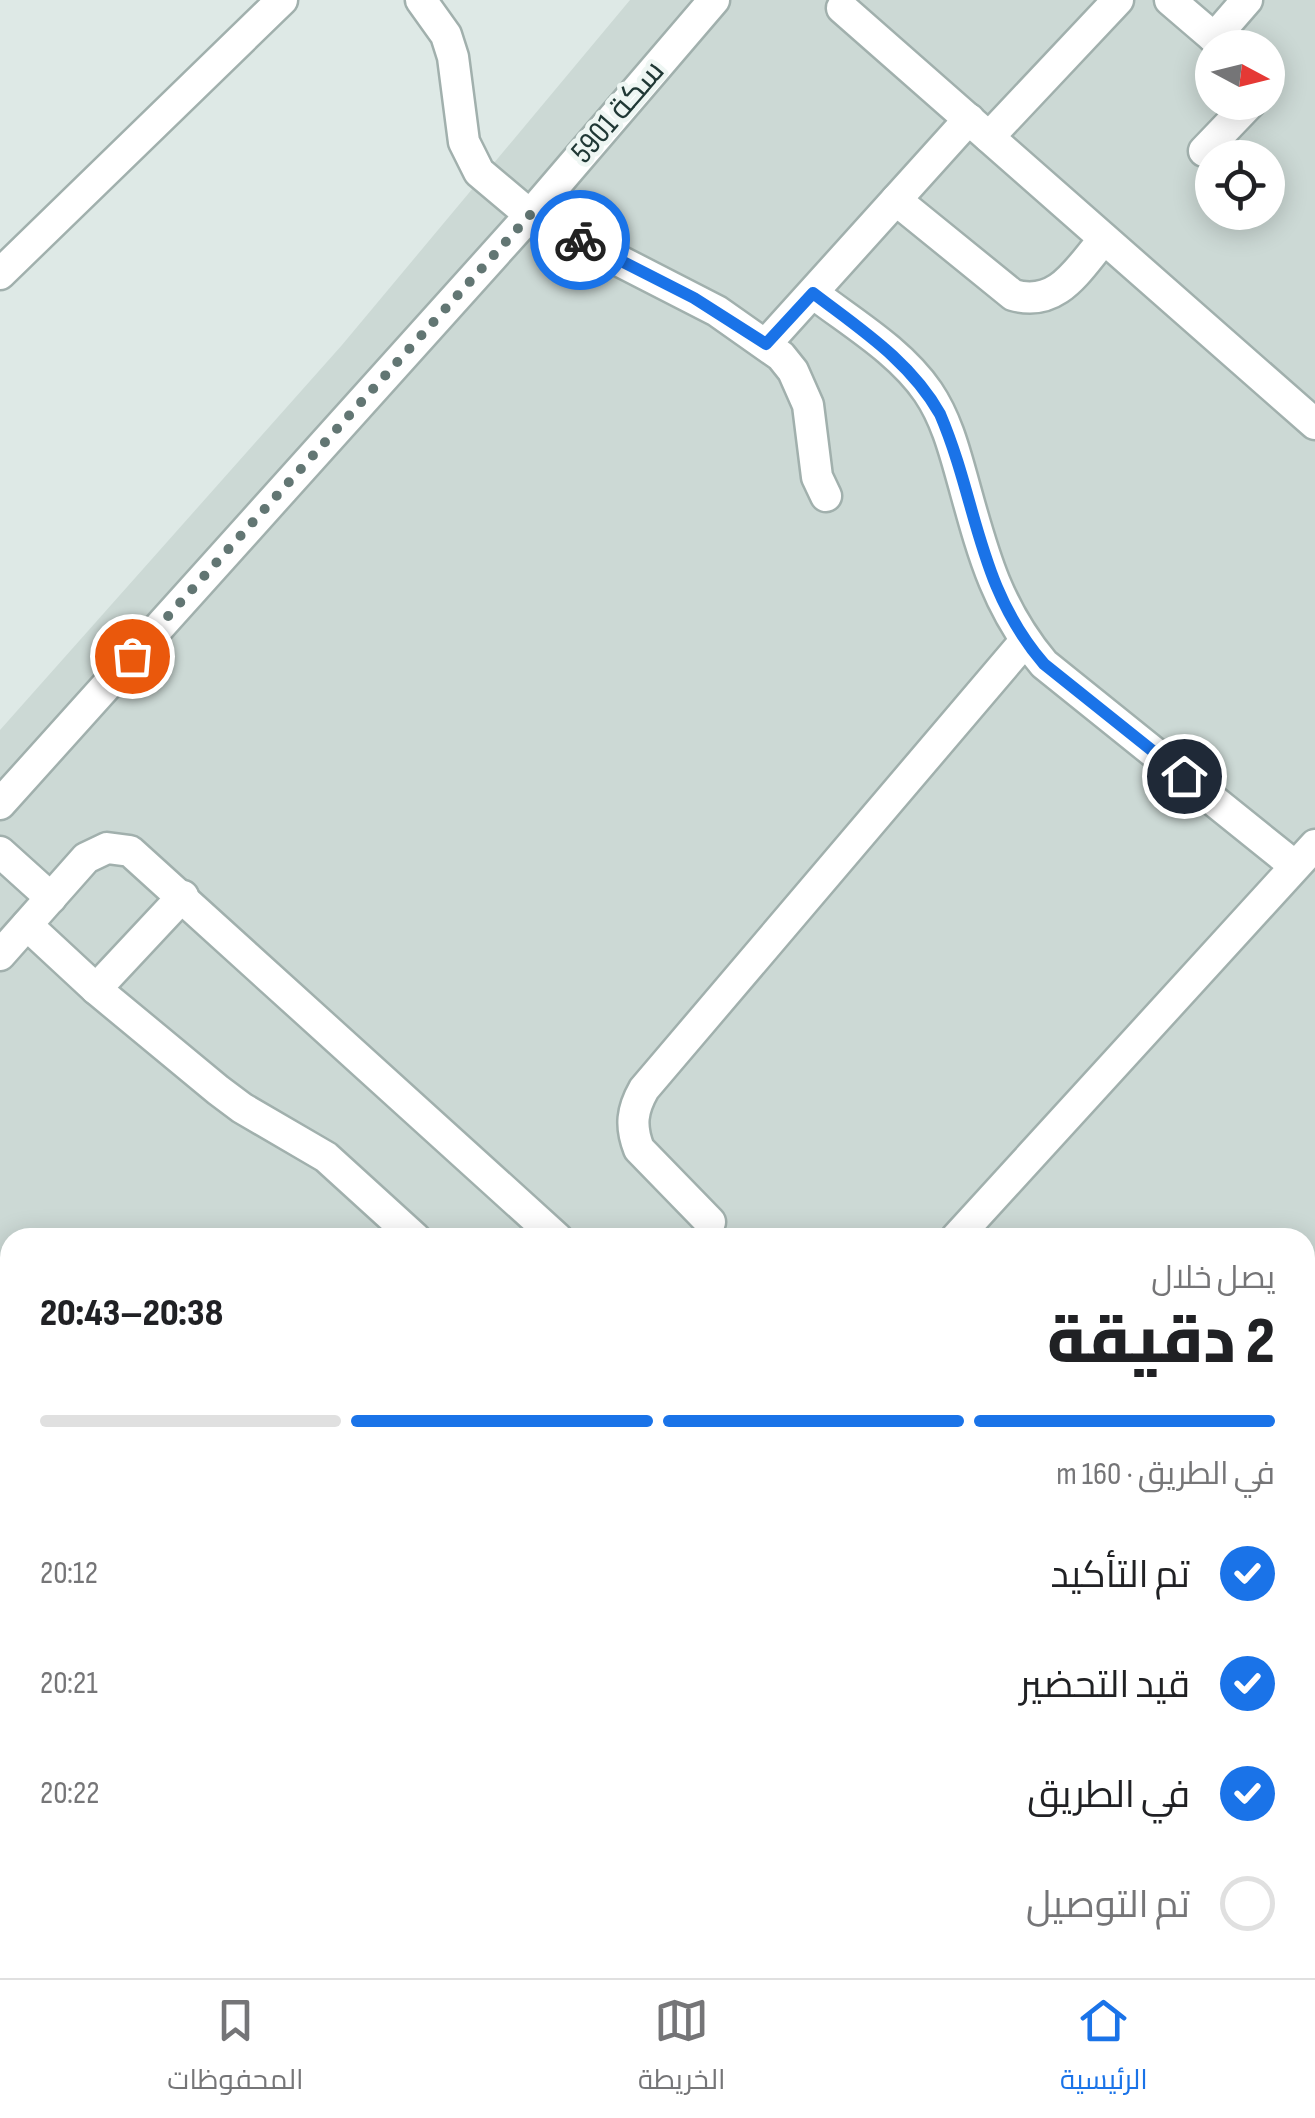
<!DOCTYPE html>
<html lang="ar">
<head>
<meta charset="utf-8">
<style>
  :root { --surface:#fff; --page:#f6f6f6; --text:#202124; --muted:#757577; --line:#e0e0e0; --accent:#1a73e8 }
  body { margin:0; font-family:"Sofia Sans Condensed",Cairo,sans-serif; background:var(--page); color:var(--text); direction:rtl; height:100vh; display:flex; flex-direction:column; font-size:38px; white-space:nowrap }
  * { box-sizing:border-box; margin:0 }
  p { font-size:32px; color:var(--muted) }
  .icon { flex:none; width:55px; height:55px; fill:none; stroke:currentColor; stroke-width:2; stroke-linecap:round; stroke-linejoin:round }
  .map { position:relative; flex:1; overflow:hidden; direction:ltr }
  .drawer { position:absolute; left:0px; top:1228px; width:1315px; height:752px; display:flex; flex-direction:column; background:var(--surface); border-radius:30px 30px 0 0; box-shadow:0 5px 25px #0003; direction:rtl }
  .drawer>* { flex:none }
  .needle { width:65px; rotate:97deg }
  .tools { position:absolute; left:1195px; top:30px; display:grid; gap:20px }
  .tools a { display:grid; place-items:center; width:90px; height:90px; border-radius:50%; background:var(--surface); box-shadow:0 5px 25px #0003; font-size:50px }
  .pin { position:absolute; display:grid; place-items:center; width:85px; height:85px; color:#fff; margin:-42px; border:5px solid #fff; border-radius:50%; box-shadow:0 2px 10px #0007 }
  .courier { position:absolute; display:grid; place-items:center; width:100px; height:100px; margin:-50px; border:8px solid #1a73e8; border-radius:50%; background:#fff; color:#222; box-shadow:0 2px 12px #0007 }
  .head em { font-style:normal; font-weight:800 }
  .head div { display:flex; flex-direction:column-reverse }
  .head { display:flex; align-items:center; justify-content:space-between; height:170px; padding:0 40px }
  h1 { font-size:65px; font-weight:800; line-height:75px }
  .bar { display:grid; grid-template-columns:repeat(4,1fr); gap:15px 10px; align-content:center; height:120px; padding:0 40px }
  .bar i { height:12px; border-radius:8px; background:var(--line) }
  .bar .on { background:var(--accent) }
  .bar p { grid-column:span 4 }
  ol { padding:0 40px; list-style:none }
  li { display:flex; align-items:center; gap:30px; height:110px }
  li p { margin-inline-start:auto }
  li .icon { padding:10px; border-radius:50%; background:var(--accent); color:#fff; stroke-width:4 }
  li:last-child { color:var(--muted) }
  li i { width:55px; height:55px; border:5px solid var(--line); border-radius:50% }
  .tab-bar { display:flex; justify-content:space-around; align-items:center; height:140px; border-top:2px solid var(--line); background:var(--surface); font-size:28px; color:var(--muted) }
  .tab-bar a { display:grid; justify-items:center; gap:5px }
  .tab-bar .on { color:var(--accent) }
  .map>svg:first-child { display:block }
</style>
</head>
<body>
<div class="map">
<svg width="1315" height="1978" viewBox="0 0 1315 1978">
  <rect width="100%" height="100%" fill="#dee9e6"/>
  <path fill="#ccd9d5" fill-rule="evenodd" d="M630,0H1315V1978H0V730L342,345ZM1212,48H1268V102H1212ZM1212,158H1268V212H1212ZM10,1238H1305V1970H10Z"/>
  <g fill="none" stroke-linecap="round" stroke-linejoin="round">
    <g stroke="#a1b0ad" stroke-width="35">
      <g id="minor">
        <path d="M421,0L446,35L453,57L464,142L479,172L530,215L717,311L781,356L793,371L808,405L817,477L826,496"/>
        <path d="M1170,0L1226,48"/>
        <path d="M842,8L1315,424"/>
        <path d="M1214,38L1247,0"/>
        <path d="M989,137L1118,0"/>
        <path d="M1204,151L1251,102"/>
        <path d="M896,200L1013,295C1058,308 1078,269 1104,239"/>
        <path d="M0,274L282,0"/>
        <path d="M813,293C852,323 900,351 928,392C947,420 955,453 964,485C983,554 997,608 1044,664L1295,866"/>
        <path d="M766,344L969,119"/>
        <path d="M0,804L530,215L714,0"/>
        <path d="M0,852L51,898"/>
        <path d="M27,925L96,989L218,1090L242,1108L326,1157L415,1238"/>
        <path d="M0,955L86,858L107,848L130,851L557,1238"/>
        <path d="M96,989L183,896"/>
        <path d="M710,1222L639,1149C630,1126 632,1110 644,1089L1025,641"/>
        <path d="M956,1238L1315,845"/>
        <path d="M0,1336L10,1345"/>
        <path d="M0,1583L10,1593"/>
        <path d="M0,1663L10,1672"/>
        <path d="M1305,1780L1315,1773"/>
        <path d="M1305,1960L1315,1968"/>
        <path d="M337,1970L346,1978"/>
        <path d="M422,1970L431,1978"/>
        <path d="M480,1970L482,1978"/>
      </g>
    </g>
    <use href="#minor" stroke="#fff" stroke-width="30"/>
  </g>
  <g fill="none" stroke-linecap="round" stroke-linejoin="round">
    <path stroke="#627673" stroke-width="10" stroke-dasharray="0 18" d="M132,656L530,215L580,240"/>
    <path stroke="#1a73e8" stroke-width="12" d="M580,240L694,298L766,344L813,293C860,329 910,361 940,414C978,503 977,586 1044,664L1184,776"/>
  </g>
  <g text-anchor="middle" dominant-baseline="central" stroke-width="9" stroke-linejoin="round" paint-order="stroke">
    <g font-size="32" fill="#203835" stroke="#eef6f3">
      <text transform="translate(618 112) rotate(-49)">سكة 5901</text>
    </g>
  </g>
</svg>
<div class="tools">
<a><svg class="needle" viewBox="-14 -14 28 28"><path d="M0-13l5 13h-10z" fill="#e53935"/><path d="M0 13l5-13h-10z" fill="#757577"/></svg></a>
<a><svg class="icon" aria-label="locate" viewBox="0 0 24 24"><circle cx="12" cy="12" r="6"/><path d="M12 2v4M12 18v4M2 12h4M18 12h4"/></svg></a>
</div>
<div class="pin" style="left:132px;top:656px;background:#ea580c"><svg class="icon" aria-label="bag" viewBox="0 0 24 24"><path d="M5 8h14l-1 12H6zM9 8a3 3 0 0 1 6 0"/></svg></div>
<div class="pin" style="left:1184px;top:776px;background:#1f2937"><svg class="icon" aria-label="home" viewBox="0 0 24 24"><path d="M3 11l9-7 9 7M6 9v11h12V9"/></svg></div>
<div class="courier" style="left:580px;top:240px"><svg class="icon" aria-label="bike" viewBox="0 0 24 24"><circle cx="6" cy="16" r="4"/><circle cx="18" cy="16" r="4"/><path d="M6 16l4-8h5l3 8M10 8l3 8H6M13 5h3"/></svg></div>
<section class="drawer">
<div class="head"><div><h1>2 دقيقة</h1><p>يصل خلال</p></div><em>20:38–20:43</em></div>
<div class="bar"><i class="on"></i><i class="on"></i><i class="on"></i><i></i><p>في الطريق · 160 m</p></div>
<ol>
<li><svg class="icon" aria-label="check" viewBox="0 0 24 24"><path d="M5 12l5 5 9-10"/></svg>تم التأكيد<p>20:12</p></li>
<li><svg class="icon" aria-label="check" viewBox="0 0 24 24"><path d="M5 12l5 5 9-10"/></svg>قيد التحضير<p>20:21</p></li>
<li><svg class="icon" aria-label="check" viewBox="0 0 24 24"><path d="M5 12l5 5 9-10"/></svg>في الطريق<p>20:22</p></li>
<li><i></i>تم التوصيل</li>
</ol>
</section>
</div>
<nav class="tab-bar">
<a class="on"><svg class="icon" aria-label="home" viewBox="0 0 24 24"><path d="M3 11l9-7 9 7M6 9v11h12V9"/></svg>الرئيسية</a>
<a><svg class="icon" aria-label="map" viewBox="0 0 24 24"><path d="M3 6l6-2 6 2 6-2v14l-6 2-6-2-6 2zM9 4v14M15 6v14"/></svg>الخريطة</a>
<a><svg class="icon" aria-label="saved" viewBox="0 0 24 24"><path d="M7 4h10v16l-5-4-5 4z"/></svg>المحفوظات</a>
</nav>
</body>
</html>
